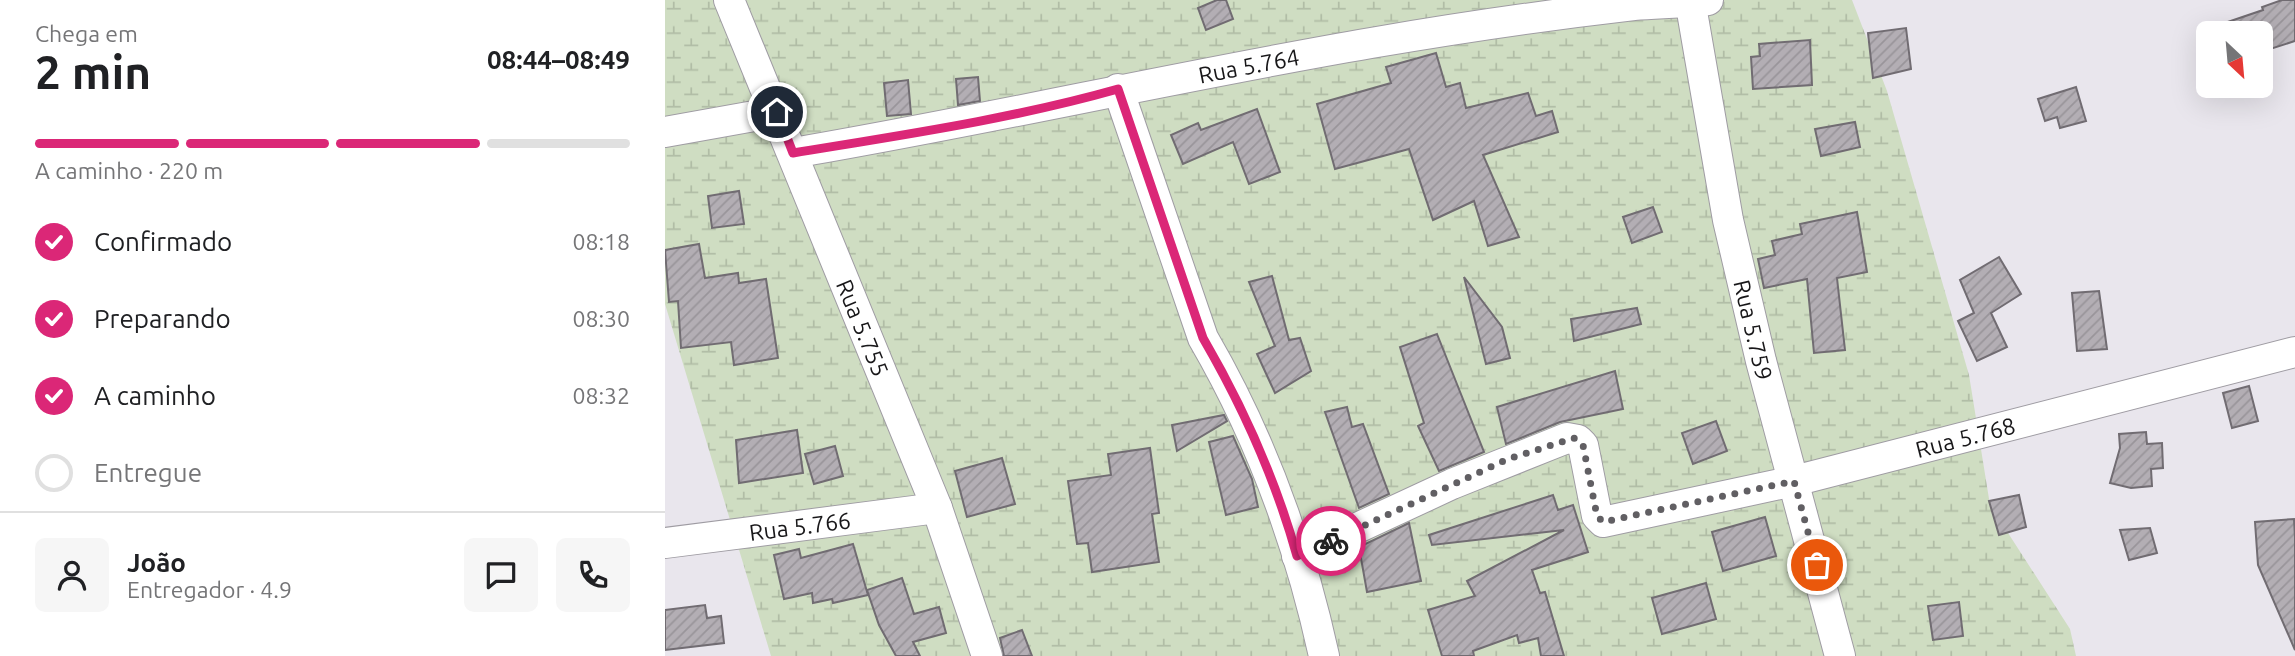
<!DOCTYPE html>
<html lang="pt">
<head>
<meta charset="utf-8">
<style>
  :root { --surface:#fff; --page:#f6f6f6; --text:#202124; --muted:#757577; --line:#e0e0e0; --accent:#db2777 }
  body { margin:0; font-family:Ubuntu,sans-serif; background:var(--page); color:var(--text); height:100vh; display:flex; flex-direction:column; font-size:26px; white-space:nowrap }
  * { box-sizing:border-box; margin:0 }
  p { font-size:23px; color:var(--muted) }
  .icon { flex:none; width:38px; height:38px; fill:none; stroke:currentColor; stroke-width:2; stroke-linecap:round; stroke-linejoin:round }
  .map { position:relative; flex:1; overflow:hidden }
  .sheet { display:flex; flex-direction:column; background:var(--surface); width:665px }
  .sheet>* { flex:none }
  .needle { width:46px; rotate:154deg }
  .tools { position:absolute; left:1531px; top:21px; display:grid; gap:14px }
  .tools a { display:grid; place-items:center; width:77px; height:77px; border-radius:10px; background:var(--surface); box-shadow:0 7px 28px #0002; font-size:35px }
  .pin { position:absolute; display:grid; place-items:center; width:60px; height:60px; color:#fff; margin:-30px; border:4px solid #fff; border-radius:50%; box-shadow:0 2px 7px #0007 }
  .courier { position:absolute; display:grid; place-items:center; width:70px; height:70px; margin:-35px; border:5px solid #db2777; border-radius:50%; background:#fff; color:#222; box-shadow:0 2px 9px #0007 }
  .headline em { font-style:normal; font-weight:600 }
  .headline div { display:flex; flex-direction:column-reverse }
  .headline { display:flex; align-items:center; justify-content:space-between; height:119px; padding:0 35px }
  h1 { font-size:46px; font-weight:600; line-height:52px }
  .bar { display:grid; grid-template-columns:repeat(4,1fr); gap:10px 7px; align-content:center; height:84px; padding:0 35px }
  .bar i { height:9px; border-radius:5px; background:var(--line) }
  .bar .on { background:var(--accent) }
  .bar p { grid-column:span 4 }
  .line { display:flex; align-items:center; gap:18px; padding:0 35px; border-top:2px solid var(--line) }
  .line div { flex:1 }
  .round { display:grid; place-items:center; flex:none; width:74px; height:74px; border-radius:10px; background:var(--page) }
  ol { padding:0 35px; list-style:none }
  li { display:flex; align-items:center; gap:21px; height:77px }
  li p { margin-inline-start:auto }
  li .icon { padding:7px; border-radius:50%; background:var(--accent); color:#fff; stroke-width:4 }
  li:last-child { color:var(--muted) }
  li i { width:38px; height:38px; border:4px solid var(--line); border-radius:50% }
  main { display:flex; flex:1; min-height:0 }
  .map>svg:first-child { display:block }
</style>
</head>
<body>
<main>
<section class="sheet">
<div class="headline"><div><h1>2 min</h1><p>Chega em</p></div><em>08:44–08:49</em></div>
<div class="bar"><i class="on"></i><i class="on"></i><i class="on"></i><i></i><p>A caminho · 220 m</p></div>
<ol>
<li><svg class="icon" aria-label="check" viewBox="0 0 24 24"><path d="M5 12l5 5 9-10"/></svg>Confirmado<p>08:18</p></li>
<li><svg class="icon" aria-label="check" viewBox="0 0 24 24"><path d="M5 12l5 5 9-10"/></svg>Preparando<p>08:30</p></li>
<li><svg class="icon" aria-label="check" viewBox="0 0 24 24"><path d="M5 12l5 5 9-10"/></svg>A caminho<p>08:32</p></li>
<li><i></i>Entregue</li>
</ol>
<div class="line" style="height:126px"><a class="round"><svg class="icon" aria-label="person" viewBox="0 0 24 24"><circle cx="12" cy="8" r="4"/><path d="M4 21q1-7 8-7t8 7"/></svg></a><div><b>João</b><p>Entregador · 4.9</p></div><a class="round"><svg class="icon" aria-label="chat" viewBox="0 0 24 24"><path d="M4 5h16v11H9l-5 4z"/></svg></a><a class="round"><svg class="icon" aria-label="phone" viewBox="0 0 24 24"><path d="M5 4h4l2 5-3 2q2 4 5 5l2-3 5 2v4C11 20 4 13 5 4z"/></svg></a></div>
</section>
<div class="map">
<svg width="1630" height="656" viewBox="0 0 1630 656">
  <defs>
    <pattern id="wetland-marsh" width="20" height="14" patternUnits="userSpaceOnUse" patternTransform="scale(1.75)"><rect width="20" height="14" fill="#cfddc2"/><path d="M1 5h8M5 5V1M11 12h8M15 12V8" fill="none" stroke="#b1bda6"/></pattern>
    <pattern id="building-hatch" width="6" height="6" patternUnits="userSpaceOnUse" patternTransform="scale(1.75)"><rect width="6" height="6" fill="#b3aeb4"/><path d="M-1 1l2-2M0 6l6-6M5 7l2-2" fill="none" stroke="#99959a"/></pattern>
  </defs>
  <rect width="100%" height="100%" fill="#e9e6ed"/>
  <path fill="url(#wetland-marsh)" d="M0,0H1187L1222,91L1304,375L1325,505L1405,629L1411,656H106L0,304Z"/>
  <g fill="url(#building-hatch)" stroke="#716c72" stroke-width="2">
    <path d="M552,0H561L568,19L541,30L533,8Z"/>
    <path d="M1617,0H1630V41L1596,52V33H1542V29L1598,10L1597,7Z"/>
    <path d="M1241,28L1246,69L1208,78L1203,33Z"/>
    <path d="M1145,40L1147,85L1088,89L1086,57L1095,56L1094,44Z"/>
    <path d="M771,53L781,87L795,83L801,108L863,93L871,116L887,111L893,132L818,155L854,237L823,246L809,201L768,220L744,149L670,169L652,104L726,83L721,67Z"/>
    <path d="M313,77L315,101L293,105L291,79Z"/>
    <path d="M243,80L246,114L222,116L219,83Z"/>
    <path d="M1411,87L1421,121L1395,128L1392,117L1380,121L1373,99Z"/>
    <path d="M592,109L615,172L584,184L568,142L518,164L506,135L533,123L536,130Z"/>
    <path d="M1190,122L1195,147L1156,156L1150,129Z"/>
    <path d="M74,191L79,224L47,228L43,196Z"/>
    <path d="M988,207L997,232L967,243L958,217Z"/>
    <path d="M1192,212L1202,272L1172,278L1180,350L1149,353L1142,279L1099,288L1093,259L1110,255L1107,241L1137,234L1135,224Z"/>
    <path d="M34,244L40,278L73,273L74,283L101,279L113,358L69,365L66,342L16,348L13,301L4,302L0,250Z"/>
    <path d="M1334,257L1356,294L1326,313L1342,347L1312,361L1293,321L1309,313L1295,280Z"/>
    <path d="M607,276L624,340L635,338L646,371L610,393L592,354L610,346L584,282Z"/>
    <path d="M799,277L837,327L845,358L821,364Z"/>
    <path d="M1434,291L1442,349L1412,351L1407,293Z"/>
    <path d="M972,308L976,324L909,341L906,319Z"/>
    <path d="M772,334L819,452L774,471L753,426L759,423L735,347Z"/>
    <path d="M950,371L958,409L895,422L841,444L832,407Z"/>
    <path d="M1584,386L1593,421L1567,428L1558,393Z"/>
    <path d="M682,407L687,427L698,424L724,494L694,508L660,412Z"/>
    <path d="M559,415L562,421L512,451L507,425Z"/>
    <path d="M1051,421L1062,451L1028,464L1017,433Z"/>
    <path d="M132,430L138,473L74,483L71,440Z"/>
    <path d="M1481,432L1482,444L1497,443L1498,468L1486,469L1487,486L1466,488L1445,483L1455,448L1454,434Z"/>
    <path d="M568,436L587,479L593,507L561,515L544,442Z"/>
    <path d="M170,446L178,476L149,484L140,454Z"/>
    <path d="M485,448L494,513L487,514L494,562L427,572L423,543L412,544L403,481L446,475L443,454Z"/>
    <path d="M337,458L350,504L302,517L290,471Z"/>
    <path d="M888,495L893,510L908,505L923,552L867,570L875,593L880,592L899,656H876L873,638L854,643L852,635L808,651L809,656H777L763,610L810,596L802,581L899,530L767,545L764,535Z"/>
    <path d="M1354,495L1361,527L1334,535L1324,501Z"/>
    <path d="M1100,517L1111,556L1058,571L1047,532Z"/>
    <path d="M1629,519L1630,537V650L1593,565L1590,522Z"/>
    <path d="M744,523L756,581L702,592L694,547Z"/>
    <path d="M1485,528L1492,553L1464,560L1455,530Z"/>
    <path d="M188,544L203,595L168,603L167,599L148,603L147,593L119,599L109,555L134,549L136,558Z"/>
    <path d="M237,578L249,614L274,607L281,633L248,642L255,656H231L214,625L202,590Z"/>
    <path d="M1041,583L1051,619L997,634L987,598Z"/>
    <path d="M1294,602L1298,636L1268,640L1263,606Z"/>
    <path d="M40,605L42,618L56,616L59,643L0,650V610Z"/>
    <path d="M357,630L367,656H339L335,638Z"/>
  </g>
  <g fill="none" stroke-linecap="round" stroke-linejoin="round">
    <g stroke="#9f9ca3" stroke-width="32">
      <g id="minor">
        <path id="s1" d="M64,0L272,508L322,656"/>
        <path id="s2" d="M1025,0L1063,220L1096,361L1175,656"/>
        <path d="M453,89L538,338C595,436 635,546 659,656"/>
        <path d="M0,132L112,112"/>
        <path id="s3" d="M128,153C322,120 513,76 706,43C793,28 882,15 969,5C994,3 1018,3 1043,0"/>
        <path id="s4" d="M0,543L272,508"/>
        <path id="s5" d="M632,556L787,484L902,438L913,440L918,445L932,516L938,522L1129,481L1630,352"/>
      </g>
    </g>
    <use href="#minor" stroke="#fff" stroke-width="30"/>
  </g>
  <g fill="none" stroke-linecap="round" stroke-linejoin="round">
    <path stroke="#615f63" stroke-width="7" stroke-dasharray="0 12.6" d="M666,541L843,459L909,438L918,445L932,516L938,522L1129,481L1152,565"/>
    <path stroke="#db2777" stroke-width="9" d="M112,112L128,153C237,135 347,119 453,89L538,338C577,405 611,481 632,556L666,541"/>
  </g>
  <g text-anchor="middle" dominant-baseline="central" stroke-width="5" stroke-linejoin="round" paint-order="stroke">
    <g font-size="23" fill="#181719" stroke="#fff">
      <text stroke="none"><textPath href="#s3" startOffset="464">Rua 5.764</textPath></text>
      <text stroke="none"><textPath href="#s1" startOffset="354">Rua 5.755</textPath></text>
      <text stroke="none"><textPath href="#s2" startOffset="336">Rua 5.759</textPath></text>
      <text stroke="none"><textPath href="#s5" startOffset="766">Rua 5.768</textPath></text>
      <text stroke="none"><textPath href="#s4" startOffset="136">Rua 5.766</textPath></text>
    </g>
  </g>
</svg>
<div class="tools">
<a><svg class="needle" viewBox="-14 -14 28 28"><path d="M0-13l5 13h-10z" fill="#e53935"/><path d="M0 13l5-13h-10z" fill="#757577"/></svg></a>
</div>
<div class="pin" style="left:1152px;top:565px;background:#ea580c"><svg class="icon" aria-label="bag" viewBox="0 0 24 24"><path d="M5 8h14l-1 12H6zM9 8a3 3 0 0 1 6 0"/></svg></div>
<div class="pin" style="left:112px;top:112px;background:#1f2937"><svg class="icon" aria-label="home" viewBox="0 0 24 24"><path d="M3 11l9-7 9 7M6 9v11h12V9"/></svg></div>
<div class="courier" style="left:666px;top:541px"><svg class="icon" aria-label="bike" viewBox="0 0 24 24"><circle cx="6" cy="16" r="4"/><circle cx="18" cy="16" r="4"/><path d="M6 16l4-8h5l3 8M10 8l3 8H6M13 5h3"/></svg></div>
</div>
</main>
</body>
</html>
